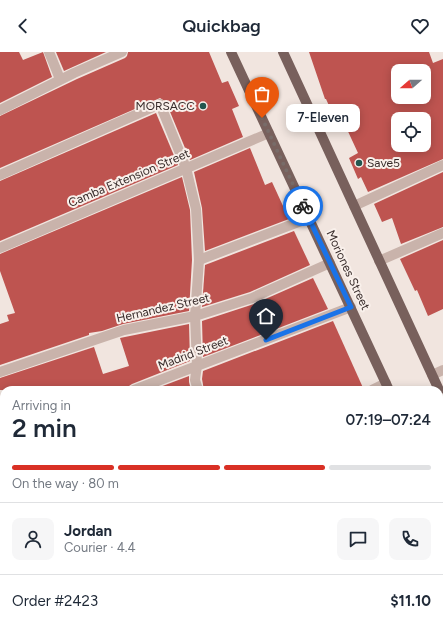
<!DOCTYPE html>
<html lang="en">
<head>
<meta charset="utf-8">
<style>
  :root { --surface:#fff; --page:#f6f6f7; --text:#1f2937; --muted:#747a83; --line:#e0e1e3; --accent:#d93025 }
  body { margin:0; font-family:Figtree,sans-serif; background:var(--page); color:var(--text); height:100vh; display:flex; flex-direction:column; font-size:15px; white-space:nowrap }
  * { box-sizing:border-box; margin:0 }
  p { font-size:13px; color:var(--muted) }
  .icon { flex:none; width:22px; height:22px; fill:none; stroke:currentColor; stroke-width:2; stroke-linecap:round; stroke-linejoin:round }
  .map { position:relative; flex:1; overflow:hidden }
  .drawer { position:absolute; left:0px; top:334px; width:443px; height:248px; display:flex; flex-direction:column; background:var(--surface); border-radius:12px 12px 0 0; box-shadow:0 2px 10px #0003 }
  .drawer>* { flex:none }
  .needle { width:26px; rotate:250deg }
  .fabs { position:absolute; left:391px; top:12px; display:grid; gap:8px }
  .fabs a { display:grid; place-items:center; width:40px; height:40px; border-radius:8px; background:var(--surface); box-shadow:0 2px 10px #0003; font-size:20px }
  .pin { position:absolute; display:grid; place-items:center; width:34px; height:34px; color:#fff; margin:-41px -17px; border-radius:50% 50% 50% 0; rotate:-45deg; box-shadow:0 0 4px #0007 }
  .pin .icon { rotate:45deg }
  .courier { position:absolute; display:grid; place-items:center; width:40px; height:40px; margin:-20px; border:3px solid #1a73e8; border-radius:50%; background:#fff; color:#222; box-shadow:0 1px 5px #0007 }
  .bubble { position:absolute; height:28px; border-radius:8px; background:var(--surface); box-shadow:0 2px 10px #0003; font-size:13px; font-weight:600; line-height:28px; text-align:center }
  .head em { font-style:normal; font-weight:600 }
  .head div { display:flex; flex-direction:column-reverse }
  .head { display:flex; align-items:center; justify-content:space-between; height:68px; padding:0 12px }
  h1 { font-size:26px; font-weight:600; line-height:30px }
  .bar { display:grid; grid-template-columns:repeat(4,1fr); gap:6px 4px; align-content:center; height:48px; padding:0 12px }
  .bar i { height:5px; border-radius:3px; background:var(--line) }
  .bar .on { background:var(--accent) }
  .bar p { grid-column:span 4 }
  .line { display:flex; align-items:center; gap:10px; padding:0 12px; border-top:1px solid var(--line) }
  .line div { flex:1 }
  .round { display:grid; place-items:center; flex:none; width:42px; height:42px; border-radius:8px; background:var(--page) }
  header { display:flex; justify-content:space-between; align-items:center; height:52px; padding:0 12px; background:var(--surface); font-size:18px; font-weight:600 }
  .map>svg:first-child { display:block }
</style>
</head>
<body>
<header><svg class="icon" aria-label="back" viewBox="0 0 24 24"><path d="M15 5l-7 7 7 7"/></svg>Quickbag<svg class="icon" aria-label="heart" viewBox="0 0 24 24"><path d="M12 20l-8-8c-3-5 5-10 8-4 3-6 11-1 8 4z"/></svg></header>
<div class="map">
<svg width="443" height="582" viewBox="0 0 443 582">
  <rect width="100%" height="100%" fill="#f1e5df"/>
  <g fill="#be5450" fill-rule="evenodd">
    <path d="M0,0H19L23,8L43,0L52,25L0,51Z"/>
    <path d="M56,0H106L64,19Z"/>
    <path d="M128,0H209L222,31L228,29L239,54L232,57L243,85L190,108L166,50L160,46L0,116V64L77,27L125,6L127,4Z"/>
    <path d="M309,0H429L433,11L443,7V107L368,140L361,125L358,127L349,106L358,101L345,73L339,76L326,47H325ZM398,19H424V45H398ZM398,67H424V93H398Z"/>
    <path d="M156,61L178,113L0,189V129Z"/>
    <path d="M250,96L265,133L272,130L289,167L205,199L202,156L194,120Z"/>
    <path d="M443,120V175L401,192L392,166L382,170L374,152Z"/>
    <path d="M182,125L190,158L192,208L189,259L123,272L102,279L89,281V283L0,313V272L9,269L7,263L15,261L0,219V202Z"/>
    <path d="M294,179L310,213L250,240L202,255L205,213Z"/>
    <path d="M443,188V257L428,264L417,238L415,239L400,207Z"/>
    <path d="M313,226L328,257L203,305L202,269L254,252Z"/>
    <path d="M333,269L364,338H204L202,327L203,319Z"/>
    <path d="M189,272L190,309L132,332L129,334L128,338H0V326L94,295L103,322L129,314L120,286Z"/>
    <path d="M189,324V330L191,338H152Z"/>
  </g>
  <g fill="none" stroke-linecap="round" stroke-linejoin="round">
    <g stroke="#c9b3ab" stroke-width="10">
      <path d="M49,0L60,27"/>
      <path d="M0,58L74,21L122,0"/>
      <path d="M0,123L160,52L186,116L196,157L199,208L195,264L197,313L195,328L198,338"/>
      <path d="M354,154L443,113"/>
      <path d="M0,196L269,81"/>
      <path d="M199,208L309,166"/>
      <path d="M379,209L443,181"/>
      <path d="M0,320L124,278L195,264L252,246L330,211"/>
      <path d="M432,323L443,318"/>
      <path d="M134,338L351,255"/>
      <path d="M372,338L386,331"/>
      <path d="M0,391L4,389"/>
      <path d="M439,475L443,473"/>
      <path d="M0,500L4,498"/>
      <path d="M171,578L173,582"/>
    </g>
    <g stroke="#78605c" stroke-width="10">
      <path d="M231,0L389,338"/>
      <path d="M283,0L439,338"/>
      <path d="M439,446L443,455"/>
    </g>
  </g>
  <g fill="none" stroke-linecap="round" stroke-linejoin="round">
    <path stroke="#786c69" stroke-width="4" stroke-dasharray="0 7.2" d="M262,66L303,154"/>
    <path stroke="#1a73e8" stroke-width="5" d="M266,288L351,255L303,154"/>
  </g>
  <g fill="#22564f" stroke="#f9f0eb" stroke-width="1.5">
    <circle cx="203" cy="54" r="4"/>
    <circle cx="359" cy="111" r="4"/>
  </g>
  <g text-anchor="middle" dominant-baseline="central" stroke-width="4" stroke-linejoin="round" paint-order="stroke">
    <g font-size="12" fill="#372b2a" stroke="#f9f0eb" text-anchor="end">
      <text x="195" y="54">MORSACC</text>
      <text x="367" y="111" text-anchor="start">Save5</text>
    </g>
    <g font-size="12" fill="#372b2a" stroke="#f9f0eb">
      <text transform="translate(129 126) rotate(-23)">Camba Extension Street</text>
      <text transform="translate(348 218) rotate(65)">Moriones Street</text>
      <text transform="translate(163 256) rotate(-13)">Hernandez Street</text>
      <text transform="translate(193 301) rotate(-21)">Madrid Street</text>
    </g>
  </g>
</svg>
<div class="fabs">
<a><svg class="needle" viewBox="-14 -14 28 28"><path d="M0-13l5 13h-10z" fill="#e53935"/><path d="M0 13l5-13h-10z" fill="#747a83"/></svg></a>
<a><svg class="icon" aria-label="locate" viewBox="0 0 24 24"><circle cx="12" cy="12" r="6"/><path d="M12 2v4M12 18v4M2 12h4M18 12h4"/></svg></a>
</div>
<div class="pin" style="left:262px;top:66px;background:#ea580c"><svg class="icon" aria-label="bag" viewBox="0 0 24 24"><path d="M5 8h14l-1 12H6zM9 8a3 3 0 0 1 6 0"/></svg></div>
<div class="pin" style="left:266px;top:288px;background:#1f2937"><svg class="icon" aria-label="home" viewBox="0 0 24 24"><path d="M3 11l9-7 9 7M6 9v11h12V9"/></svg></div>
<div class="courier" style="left:303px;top:154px"><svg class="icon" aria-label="bike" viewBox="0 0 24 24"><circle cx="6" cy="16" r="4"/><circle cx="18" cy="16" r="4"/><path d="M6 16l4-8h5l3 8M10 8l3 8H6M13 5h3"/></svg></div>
<div class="bubble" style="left:286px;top:52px;width:74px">7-Eleven</div>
<section class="drawer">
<div class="head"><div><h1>2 min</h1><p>Arriving in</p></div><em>07:19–07:24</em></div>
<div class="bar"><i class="on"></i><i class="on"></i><i class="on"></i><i></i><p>On the way · 80 m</p></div>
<div class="line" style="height:72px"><a class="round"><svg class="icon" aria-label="person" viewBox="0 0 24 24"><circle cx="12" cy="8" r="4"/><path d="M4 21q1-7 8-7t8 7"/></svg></a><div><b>Jordan</b><p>Courier · 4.4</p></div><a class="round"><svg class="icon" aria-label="chat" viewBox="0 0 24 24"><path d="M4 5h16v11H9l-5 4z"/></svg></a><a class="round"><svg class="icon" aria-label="phone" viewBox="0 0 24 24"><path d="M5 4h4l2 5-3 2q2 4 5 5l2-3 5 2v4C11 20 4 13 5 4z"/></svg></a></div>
<div class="line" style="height:52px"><div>Order #2423</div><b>$11.10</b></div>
</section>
</div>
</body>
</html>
